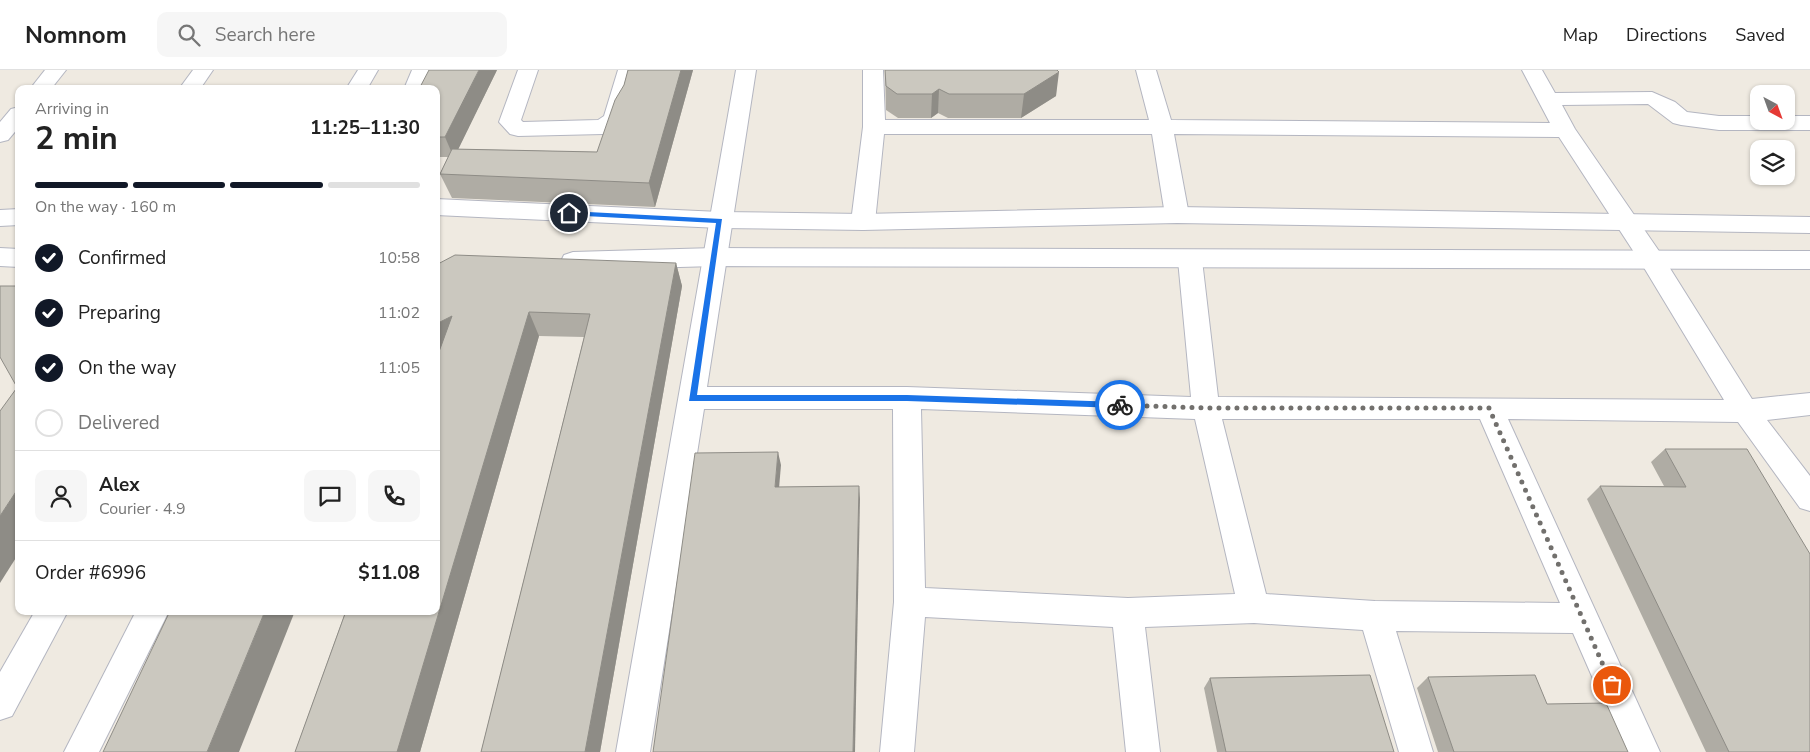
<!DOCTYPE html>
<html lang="en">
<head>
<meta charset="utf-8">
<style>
  :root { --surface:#fff; --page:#f6f6f6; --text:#222; --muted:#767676; --line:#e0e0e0; --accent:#111827 }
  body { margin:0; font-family:"Nunito Sans",sans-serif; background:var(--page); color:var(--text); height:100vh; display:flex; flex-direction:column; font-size:19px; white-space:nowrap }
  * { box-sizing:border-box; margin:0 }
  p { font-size:16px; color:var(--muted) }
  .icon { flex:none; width:28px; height:28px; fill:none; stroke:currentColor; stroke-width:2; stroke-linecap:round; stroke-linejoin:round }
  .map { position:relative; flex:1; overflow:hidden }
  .side { position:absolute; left:15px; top:15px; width:425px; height:530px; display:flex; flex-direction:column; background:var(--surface); border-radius:10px; box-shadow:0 1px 4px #0004 }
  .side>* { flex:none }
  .needle { width:32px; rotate:139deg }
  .buttons { position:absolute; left:1750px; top:15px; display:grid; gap:10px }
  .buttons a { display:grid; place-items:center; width:45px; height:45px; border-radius:10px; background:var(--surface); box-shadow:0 1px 4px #0004; font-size:25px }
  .pin { position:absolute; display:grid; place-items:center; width:42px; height:42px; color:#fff; margin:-21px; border:2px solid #fff; border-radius:50%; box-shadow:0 1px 5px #0007 }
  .courier { position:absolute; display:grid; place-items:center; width:50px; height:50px; margin:-25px; border:4px solid #1a73e8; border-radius:50%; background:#fff; color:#222; box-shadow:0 1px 6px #0007 }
  .headline em { font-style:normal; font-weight:700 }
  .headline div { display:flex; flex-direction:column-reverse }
  .headline { display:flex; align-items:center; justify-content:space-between; height:85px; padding:0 20px }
  h1 { font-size:32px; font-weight:700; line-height:38px }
  .bar { display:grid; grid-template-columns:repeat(4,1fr); gap:8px 5px; align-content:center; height:60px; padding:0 20px }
  .bar i { height:6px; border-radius:4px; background:var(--line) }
  .bar .selected { background:var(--accent) }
  .bar p { grid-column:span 4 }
  .line { display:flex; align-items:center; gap:12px; padding:0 20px; border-top:1px solid var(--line) }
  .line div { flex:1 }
  .round { display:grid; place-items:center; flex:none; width:52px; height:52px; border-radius:10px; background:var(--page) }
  ol { padding:0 20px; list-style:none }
  li { display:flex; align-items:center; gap:15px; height:55px }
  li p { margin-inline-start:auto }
  li .icon { padding:5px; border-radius:50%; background:var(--accent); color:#fff; stroke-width:4 }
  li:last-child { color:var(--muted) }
  li i { width:28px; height:28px; border:2px solid var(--line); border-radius:50% }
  header { display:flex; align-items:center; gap:30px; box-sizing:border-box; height:70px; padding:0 25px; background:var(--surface); border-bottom:1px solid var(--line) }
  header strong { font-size:24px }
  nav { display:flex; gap:28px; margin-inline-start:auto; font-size:18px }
  .search { width:350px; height:45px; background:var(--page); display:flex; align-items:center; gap:12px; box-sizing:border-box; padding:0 18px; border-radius:10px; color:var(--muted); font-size:19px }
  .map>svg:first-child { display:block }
</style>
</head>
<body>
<header>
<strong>Nomnom</strong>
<div class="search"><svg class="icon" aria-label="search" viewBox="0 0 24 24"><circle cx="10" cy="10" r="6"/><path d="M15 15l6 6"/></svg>Search here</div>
<nav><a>Map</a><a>Directions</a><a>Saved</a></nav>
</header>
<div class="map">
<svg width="1810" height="682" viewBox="0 0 1810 682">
  <rect width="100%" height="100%" fill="#efeae1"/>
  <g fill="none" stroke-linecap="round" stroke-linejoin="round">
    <g stroke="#b4b6c1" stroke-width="2">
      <g id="minor">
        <path d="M45,0H66L51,19H30Z"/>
        <path d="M193,0H213L200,19H179Z"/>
        <path d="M518,0H538L521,50L523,52L598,50L604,46L618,0H638C632,24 630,57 603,64L518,66L510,64L499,52Z"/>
        <path d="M736,0H756L707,317H907L1191,327L1178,190L1181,184L1190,181L1199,184L1202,190L1218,327L1724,330L1643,196L1559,67L1174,64L1189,145L1185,151L1177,153L1169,151L1165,145L1152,64H884L875,152L871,158L863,160L855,158L851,152L863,57V0H883L885,50H1149L1136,0H1156L1171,50L1550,53L1522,0H1542L1555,23L1652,22L1675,32L1687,42L1719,46H1759V51H1786V46H1810V60H1719L1681,55L1673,53L1648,34L1562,35L1575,59L1661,184L1752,329L1810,323V345L1767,350L1810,406V441L1800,438L1738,352L1508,349L1660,682H1625L1573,563L1396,561L1433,682H1399L1363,560L1254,553L1145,557L1160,682H1126L1113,557L925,547L914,682H880L894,532L893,339H704L650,682H616ZM921,339L1195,349L1235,524L1128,528L925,518ZM1222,349H1480L1560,533L1375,531L1266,524Z"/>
        <path d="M19,37V57L8,70L0,72V52L11,39Z"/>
      </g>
    </g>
    <g stroke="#b4b6c1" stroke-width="2">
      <g id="tertiary">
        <path d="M358,0H378L367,19H346Z"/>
        <path d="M412,0H432L424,19H404Z"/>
        <path d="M436,129L720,142L863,144L1177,137L1810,147V163L1177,153L863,160L720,158L436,145Z"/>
        <path d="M19,139V155L0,156V140Z"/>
        <path d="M0,178L19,179V197L0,196Z"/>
        <path d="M715,178L1810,181V199L715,196L573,200L564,197L561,191L564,185L573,182Z"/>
        <path d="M35,541H68L12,646L0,650V602Z"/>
        <path d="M136,541H169L99,682H64Z"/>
      </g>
    </g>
    <use href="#minor" fill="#fff" fill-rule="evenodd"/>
    <use href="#tertiary" fill="#fff" fill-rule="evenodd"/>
  </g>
  <g fill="#afaca4">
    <path d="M497,0L458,79L597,82L624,15L628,0H693L655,137L452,128L440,104L448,87H436V19Z"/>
    <path d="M885,0H1057L1056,26L1021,48H948L938,43L931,48H898L886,40Z"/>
    <path d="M676,193L682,216L600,682H481L584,267L539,266L420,682H295L438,284L436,285V195Z"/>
    <path d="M1665,379H1747L1810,682H1706L1587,429L1600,416H1664L1651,392Z"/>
    <path d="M1428,607L1547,634L1628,682H1438L1417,618Z"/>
    <path d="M1210,608L1394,682H1217L1204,618Z"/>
  </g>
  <g fill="#8e8c86">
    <path d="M479,0H497L454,88L445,67Z"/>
    <path d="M681,0H693L655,137L649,113Z"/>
    <path d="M1059,2L1056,26L1021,48L1024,24Z"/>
    <path d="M939,19L938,43L931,48L932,24Z"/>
    <path d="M676,193L682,216L600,682H585Z"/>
    <path d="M529,242L539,266L420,682H397Z"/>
    <path d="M452,246L465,269L436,285V254Z"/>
    <path d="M778,382L781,395L778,430L775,417Z"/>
    <path d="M859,416L860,429L855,682H853Z"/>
    <path d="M19,417V483L0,513V446Z"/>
    <path d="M265,541H295L239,682H207Z"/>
  </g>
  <g fill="#cbc8bf" stroke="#8e8c86">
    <path d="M429,0H479L445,67H436V19H419Z"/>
    <path d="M628,0H681L649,113L440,104L452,79L597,82L615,30L624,15Z"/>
    <path d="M885,0H1057L1059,2L1024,24H949L939,19L932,24H897L886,16Z"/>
    <path d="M455,185L676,193L585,682H481L590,244L529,242L397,682H295L346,541H436V290L452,246L436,254V195Z"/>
    <path d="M0,216H19V417L0,446V341L16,319H18L0,287Z"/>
    <path d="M1665,379H1747L1810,484V682H1729L1600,416L1686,417Z"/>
    <path d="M778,382L775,417L859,416L853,682H653L695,383Z"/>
    <path d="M170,541H265L207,682H103Z"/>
    <path d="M1370,605L1394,682H1226L1210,608Z"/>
    <path d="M1535,605L1547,634L1606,633L1628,682H1454L1428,607Z"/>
  </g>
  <path fill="#1a73e8" d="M569,141L722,149L697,325H907L1120,332L1125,335L1120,338L907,331H689L716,153L566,145L565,143Z"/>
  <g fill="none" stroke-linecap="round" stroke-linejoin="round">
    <path stroke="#72706d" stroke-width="5" stroke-dasharray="0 9" d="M1120,335L1206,338H1489L1612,615"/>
  </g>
</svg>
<div class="buttons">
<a><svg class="needle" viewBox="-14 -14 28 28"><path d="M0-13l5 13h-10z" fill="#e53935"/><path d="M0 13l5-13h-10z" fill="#767676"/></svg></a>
<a><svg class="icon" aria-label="layers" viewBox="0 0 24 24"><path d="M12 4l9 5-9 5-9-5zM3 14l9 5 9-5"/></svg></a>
</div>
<div class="pin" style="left:1612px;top:615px;background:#ea580c"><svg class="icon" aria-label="bag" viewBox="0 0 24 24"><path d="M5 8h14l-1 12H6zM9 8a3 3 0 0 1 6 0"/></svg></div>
<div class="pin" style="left:569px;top:143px;background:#1f2937"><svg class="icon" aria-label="home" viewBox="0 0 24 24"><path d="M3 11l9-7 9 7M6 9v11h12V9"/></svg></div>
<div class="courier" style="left:1120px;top:335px"><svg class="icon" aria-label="bike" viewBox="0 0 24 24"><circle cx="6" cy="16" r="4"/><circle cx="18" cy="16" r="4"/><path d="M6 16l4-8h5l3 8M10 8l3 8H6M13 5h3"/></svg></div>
<section class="side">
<div class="headline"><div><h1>2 min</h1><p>Arriving in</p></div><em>11:25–11:30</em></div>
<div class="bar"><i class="selected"></i><i class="selected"></i><i class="selected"></i><i></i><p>On the way · 160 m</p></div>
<ol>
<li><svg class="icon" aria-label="check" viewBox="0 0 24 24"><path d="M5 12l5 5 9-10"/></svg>Confirmed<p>10:58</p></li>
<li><svg class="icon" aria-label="check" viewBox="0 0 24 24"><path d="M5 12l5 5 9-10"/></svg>Preparing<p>11:02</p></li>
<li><svg class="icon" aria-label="check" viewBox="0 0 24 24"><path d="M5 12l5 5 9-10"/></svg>On the way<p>11:05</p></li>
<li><i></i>Delivered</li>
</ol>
<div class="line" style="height:90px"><a class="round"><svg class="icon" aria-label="person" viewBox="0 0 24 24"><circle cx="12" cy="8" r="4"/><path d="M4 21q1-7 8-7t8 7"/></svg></a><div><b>Alex</b><p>Courier · 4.9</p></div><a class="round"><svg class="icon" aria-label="chat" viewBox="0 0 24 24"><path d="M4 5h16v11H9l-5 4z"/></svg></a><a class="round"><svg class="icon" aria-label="phone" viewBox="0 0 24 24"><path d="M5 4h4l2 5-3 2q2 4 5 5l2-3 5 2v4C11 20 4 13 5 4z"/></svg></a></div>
<div class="line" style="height:65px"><div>Order #6996</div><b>$11.08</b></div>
</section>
</div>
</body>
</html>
